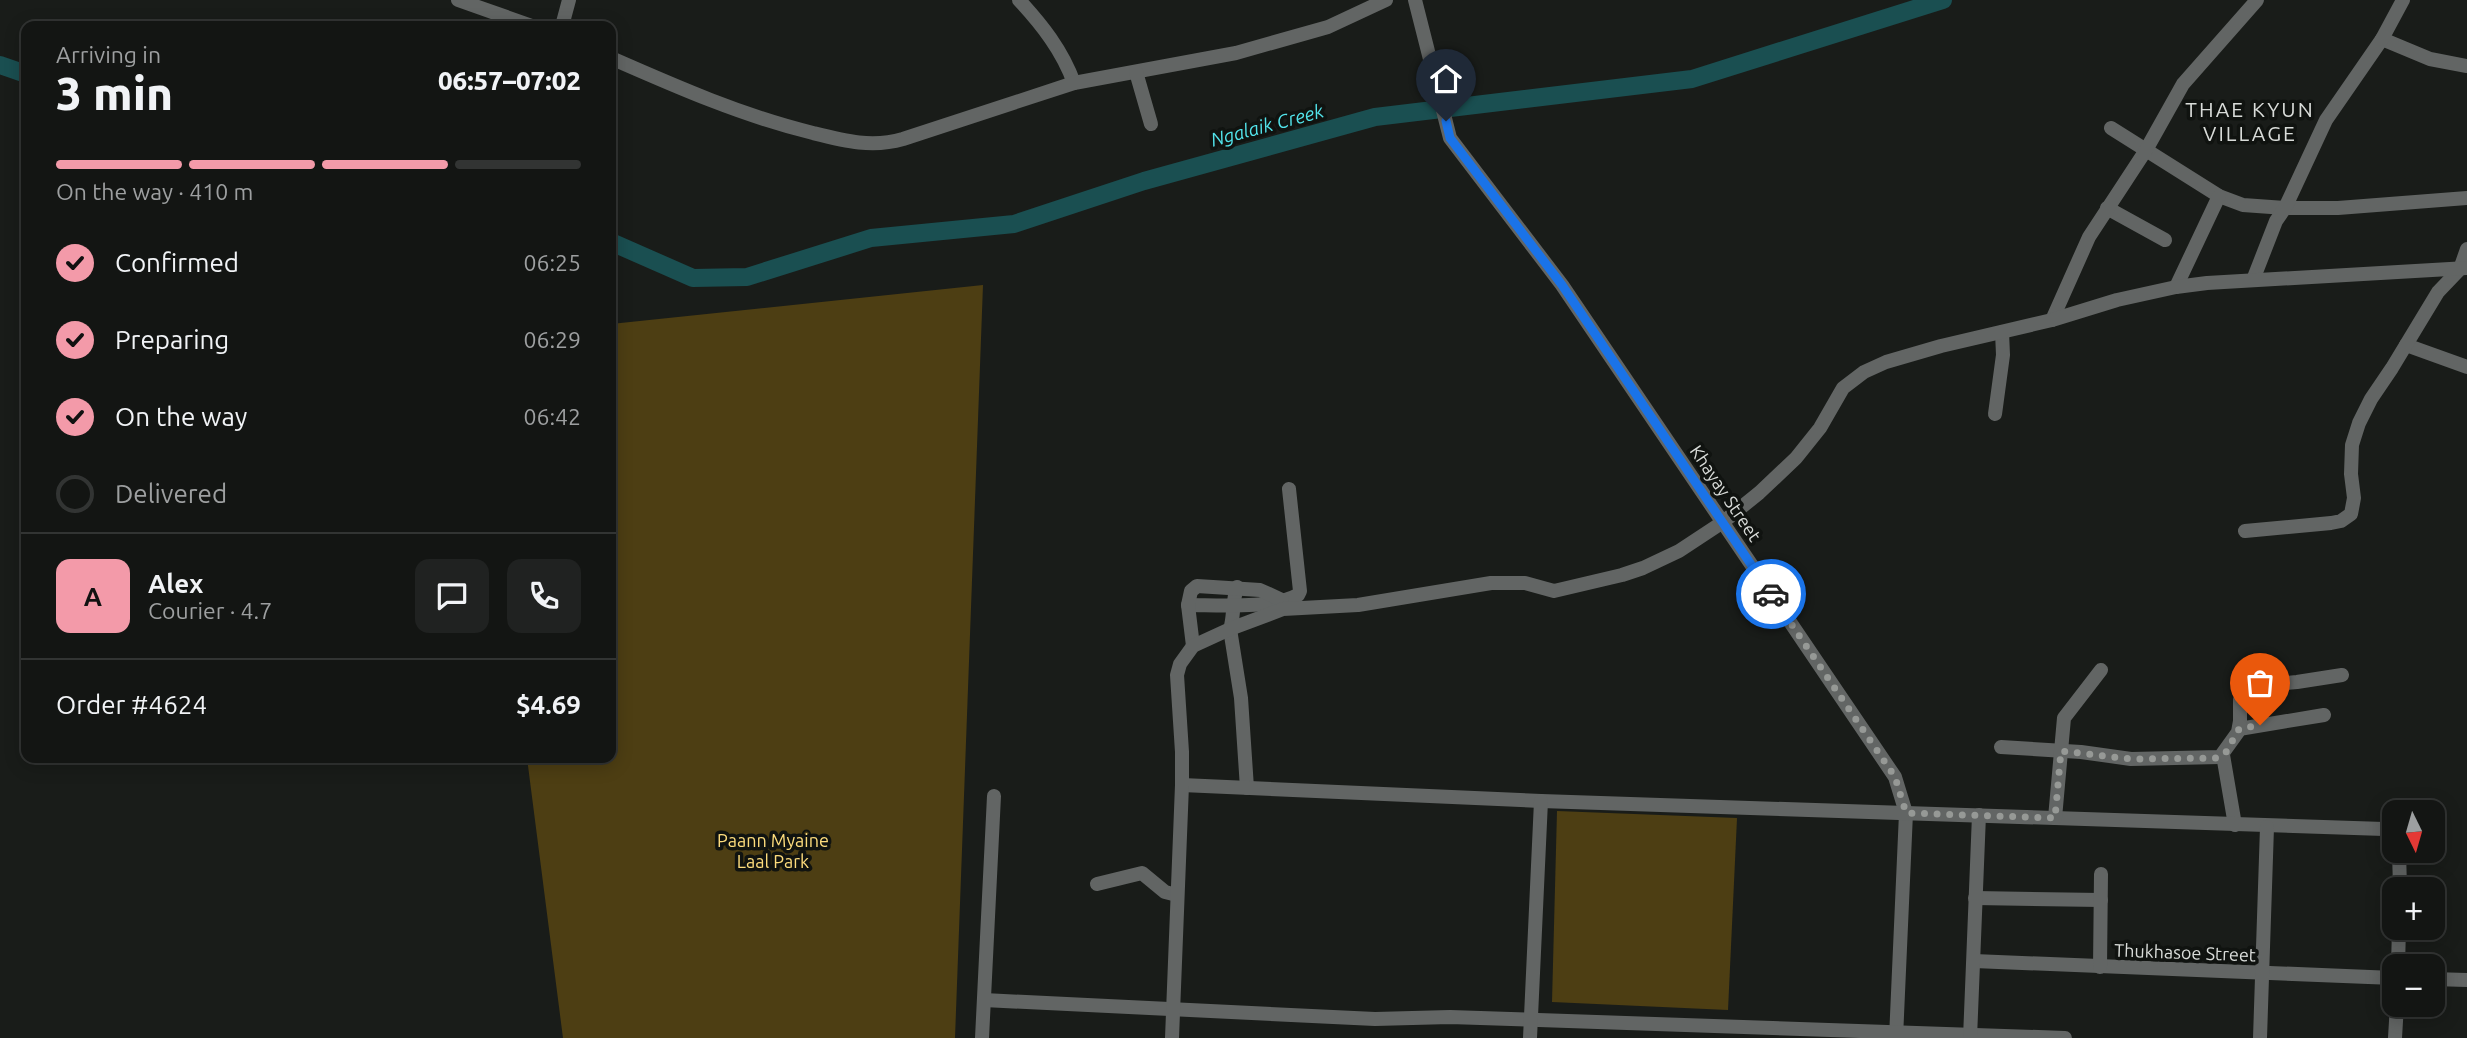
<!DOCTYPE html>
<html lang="en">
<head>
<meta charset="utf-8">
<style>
  :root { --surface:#131513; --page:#202221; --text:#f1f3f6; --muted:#9d9fa0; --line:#323433; --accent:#f39aa9 }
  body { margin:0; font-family:Ubuntu,sans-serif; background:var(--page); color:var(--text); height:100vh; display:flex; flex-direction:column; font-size:26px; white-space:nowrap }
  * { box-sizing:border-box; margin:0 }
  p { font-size:23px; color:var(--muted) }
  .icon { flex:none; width:38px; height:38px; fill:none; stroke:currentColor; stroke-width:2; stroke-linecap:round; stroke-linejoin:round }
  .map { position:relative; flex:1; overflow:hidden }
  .sheet { position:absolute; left:21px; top:21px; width:595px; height:742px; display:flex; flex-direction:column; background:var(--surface); border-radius:14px; box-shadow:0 4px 18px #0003,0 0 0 2px var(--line) }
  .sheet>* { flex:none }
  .needle { width:46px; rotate:175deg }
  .fabs { position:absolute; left:2382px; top:800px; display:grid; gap:14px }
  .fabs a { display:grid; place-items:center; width:63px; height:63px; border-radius:14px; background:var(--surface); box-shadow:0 4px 18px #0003,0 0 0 2px var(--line); font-size:35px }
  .pin { position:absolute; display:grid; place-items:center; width:60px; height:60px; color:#fff; margin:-72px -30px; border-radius:50% 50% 50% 0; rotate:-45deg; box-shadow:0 0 7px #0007 }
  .pin .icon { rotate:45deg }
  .courier { position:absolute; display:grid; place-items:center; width:70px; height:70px; margin:-35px; border:5px solid #1a73e8; border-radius:50%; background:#fff; color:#222; box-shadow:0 2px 9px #0007 }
  .head em { font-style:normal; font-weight:800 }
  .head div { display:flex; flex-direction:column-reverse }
  .head { display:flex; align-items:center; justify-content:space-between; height:119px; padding:0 35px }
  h1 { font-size:46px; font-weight:800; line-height:52px }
  .bar { display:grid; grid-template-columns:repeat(4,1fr); gap:10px 7px; align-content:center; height:84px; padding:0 35px }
  .bar i { height:9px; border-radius:5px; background:var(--line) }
  .bar .selected { background:var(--accent) }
  .bar p { grid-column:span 4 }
  .line { display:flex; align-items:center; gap:18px; padding:0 35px; border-top:2px solid var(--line) }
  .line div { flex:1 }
  .round { display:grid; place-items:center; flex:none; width:74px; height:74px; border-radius:14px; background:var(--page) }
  ol { padding:0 35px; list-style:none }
  li { display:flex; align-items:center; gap:21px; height:77px }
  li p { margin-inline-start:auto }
  li .icon { padding:7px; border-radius:50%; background:var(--accent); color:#111; stroke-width:4 }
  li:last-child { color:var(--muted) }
  li i { width:38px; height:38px; border:4px solid var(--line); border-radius:50% }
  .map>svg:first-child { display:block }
</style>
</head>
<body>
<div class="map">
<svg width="2467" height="1038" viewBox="0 0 2467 1038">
  <rect width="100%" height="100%" fill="#191c19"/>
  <g fill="#4d3e13">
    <path d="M983,285L955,1038H563L527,758H611V324Z"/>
    <path d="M1557,811L1737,818L1728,1010L1552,1002Z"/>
  </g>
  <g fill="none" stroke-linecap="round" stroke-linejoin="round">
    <g stroke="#1a4f51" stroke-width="18">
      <path d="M0,65L26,74"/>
      <path d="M611,242L693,278L747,277L871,238L1014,224L1144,181L1375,117L1692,79L1943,0"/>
    </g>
    <g stroke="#626564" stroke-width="14">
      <path d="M458,0L532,26"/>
      <path d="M1019,0C1042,25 1062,50 1074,83"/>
      <path d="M1415,0L1450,138L1562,285L1895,777L1906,813L1896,1038"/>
      <path d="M562,26L569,0"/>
      <path d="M2382,39L2430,59L2467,66"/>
      <path d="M611,58C677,87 743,116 813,133C845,141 872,148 903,139L1074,83L1236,53L1328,27L1386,0"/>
      <path d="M1136,72L1151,124"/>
      <path d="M2111,128L2219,196L2243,205L2285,208H2338L2467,198"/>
      <path d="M2107,208L2165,240"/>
      <path d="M2253,280L2276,221L2285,208L2326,120L2382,39L2403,0"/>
      <path d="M2176,287L2219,196"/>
      <path d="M2052,320L2089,237L2146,150L2183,84L2257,0"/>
      <path d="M2406,345L2467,367"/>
      <path d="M1995,414L2003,355L2002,332"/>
      <path d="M2245,531L2331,523L2341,521L2351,514L2354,498L2351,474L2352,445L2359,423L2371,399L2392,368L2438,292L2460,269L2467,249"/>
      <path d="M1237,587C1232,602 1234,619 1230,629L1241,698L1247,788"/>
      <path d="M1188,605C1218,605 1272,609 1298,595L1300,591L1289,489"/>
      <path d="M1193,646L1188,605L1191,591L1197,586L1260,590L1282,600"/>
      <path d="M2239,729L2324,715"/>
      <path d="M2001,747L2081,752L2131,759L2220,757L2238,732L2240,721V700L2244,692L2263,685L2297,682L2342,675"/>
      <path d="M2223,755L2235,825"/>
      <path d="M1182,785L1541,801L2384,829L2394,837"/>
      <path d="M2055,818L2064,718L2101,670"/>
      <path d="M2399,850L2400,889"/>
      <path d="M1097,884L1142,873L1165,892L1177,895"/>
      <path d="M1975,898L2101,900"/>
      <path d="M1974,961L2394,978"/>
      <path d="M2398,966L2399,928"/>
      <path d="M2100,967L2101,874"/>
      <path d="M2432,979L2467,980"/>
      <path d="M984,1000L1375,1019L1450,1017L2065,1038"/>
      <path d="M982,1038L994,796"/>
      <path d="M1172,1038L1182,785V752L1177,675L1180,664L1193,646L1230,629L1283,609L1358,605L1491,583H1525L1554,591L1622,575L1643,568L1679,551L1723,522L1759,493L1796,458L1820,428L1843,388L1864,372L1886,362L1941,346L2052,320L2117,300L2176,287L2207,283L2467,268"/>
      <path d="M1530,1038L1541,801"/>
      <path d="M1970,1038L1979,815"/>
      <path d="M2260,1038L2267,827"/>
      <path d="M2395,1038L2397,1004"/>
    </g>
  </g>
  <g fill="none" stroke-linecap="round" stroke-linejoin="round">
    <path stroke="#969996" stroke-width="7" stroke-dasharray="0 12.6" d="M1771,594L1895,777L1906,813L2055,818L2061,751L2131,759L2216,758L2226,752L2239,729L2260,725"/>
    <path stroke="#1a73e8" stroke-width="9" d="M1446,121L1450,138L1562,285L1771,594"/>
  </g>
  <g text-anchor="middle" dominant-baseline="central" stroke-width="7" stroke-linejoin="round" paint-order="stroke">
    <g font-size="18" fill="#d9dcd9" stroke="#101310">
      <text transform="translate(1726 493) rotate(56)">Khayay Street</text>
      <text transform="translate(2185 952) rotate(2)">Thukhasoe Street</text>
    </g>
    <g font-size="18" fill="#fddc7c" stroke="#101310">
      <text x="773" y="840">Paann Myaine<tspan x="773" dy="21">Laal Park</tspan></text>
    </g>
    <g font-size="19" font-style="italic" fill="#52e3ea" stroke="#101310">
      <text transform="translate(1267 125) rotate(-15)">Ngalaik Creek</text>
    </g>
    <g font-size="21" letter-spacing="2" fill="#d9dcd9" stroke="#101310">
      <text x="2250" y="109">THAE KYUN<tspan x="2250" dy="24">VILLAGE</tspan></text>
    </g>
  </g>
</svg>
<div class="fabs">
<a><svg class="needle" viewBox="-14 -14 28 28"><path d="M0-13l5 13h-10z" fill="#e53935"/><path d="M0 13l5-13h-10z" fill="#9d9fa0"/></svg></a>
<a>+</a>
<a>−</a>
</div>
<div class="pin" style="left:2260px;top:725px;background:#ea580c"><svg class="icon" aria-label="bag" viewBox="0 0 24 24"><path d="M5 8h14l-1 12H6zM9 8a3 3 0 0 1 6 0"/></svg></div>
<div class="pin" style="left:1446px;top:121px;background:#1f2937"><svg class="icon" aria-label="home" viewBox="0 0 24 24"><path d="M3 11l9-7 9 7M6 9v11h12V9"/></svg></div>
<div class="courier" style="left:1771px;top:594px"><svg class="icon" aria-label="car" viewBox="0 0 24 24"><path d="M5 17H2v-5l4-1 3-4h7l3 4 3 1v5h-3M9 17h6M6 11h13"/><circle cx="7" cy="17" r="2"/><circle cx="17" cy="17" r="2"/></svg></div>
<section class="sheet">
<div class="head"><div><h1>3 min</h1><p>Arriving in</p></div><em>06:57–07:02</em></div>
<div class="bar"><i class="selected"></i><i class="selected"></i><i class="selected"></i><i></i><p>On the way · 410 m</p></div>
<ol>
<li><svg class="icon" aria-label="check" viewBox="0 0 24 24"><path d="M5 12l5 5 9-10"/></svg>Confirmed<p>06:25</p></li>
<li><svg class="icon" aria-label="check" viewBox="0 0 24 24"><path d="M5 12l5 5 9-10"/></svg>Preparing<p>06:29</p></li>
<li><svg class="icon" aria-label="check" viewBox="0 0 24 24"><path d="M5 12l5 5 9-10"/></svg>On the way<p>06:42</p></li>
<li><i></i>Delivered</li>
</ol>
<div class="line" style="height:126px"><b class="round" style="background:var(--accent);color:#111">A</b><div><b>Alex</b><p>Courier · 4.7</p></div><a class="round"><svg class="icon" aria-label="chat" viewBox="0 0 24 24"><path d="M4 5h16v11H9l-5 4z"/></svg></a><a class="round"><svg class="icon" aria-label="phone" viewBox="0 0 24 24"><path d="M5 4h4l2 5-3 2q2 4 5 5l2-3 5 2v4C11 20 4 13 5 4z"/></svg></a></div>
<div class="line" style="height:91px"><div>Order #4624</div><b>$4.69</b></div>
</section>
</div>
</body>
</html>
